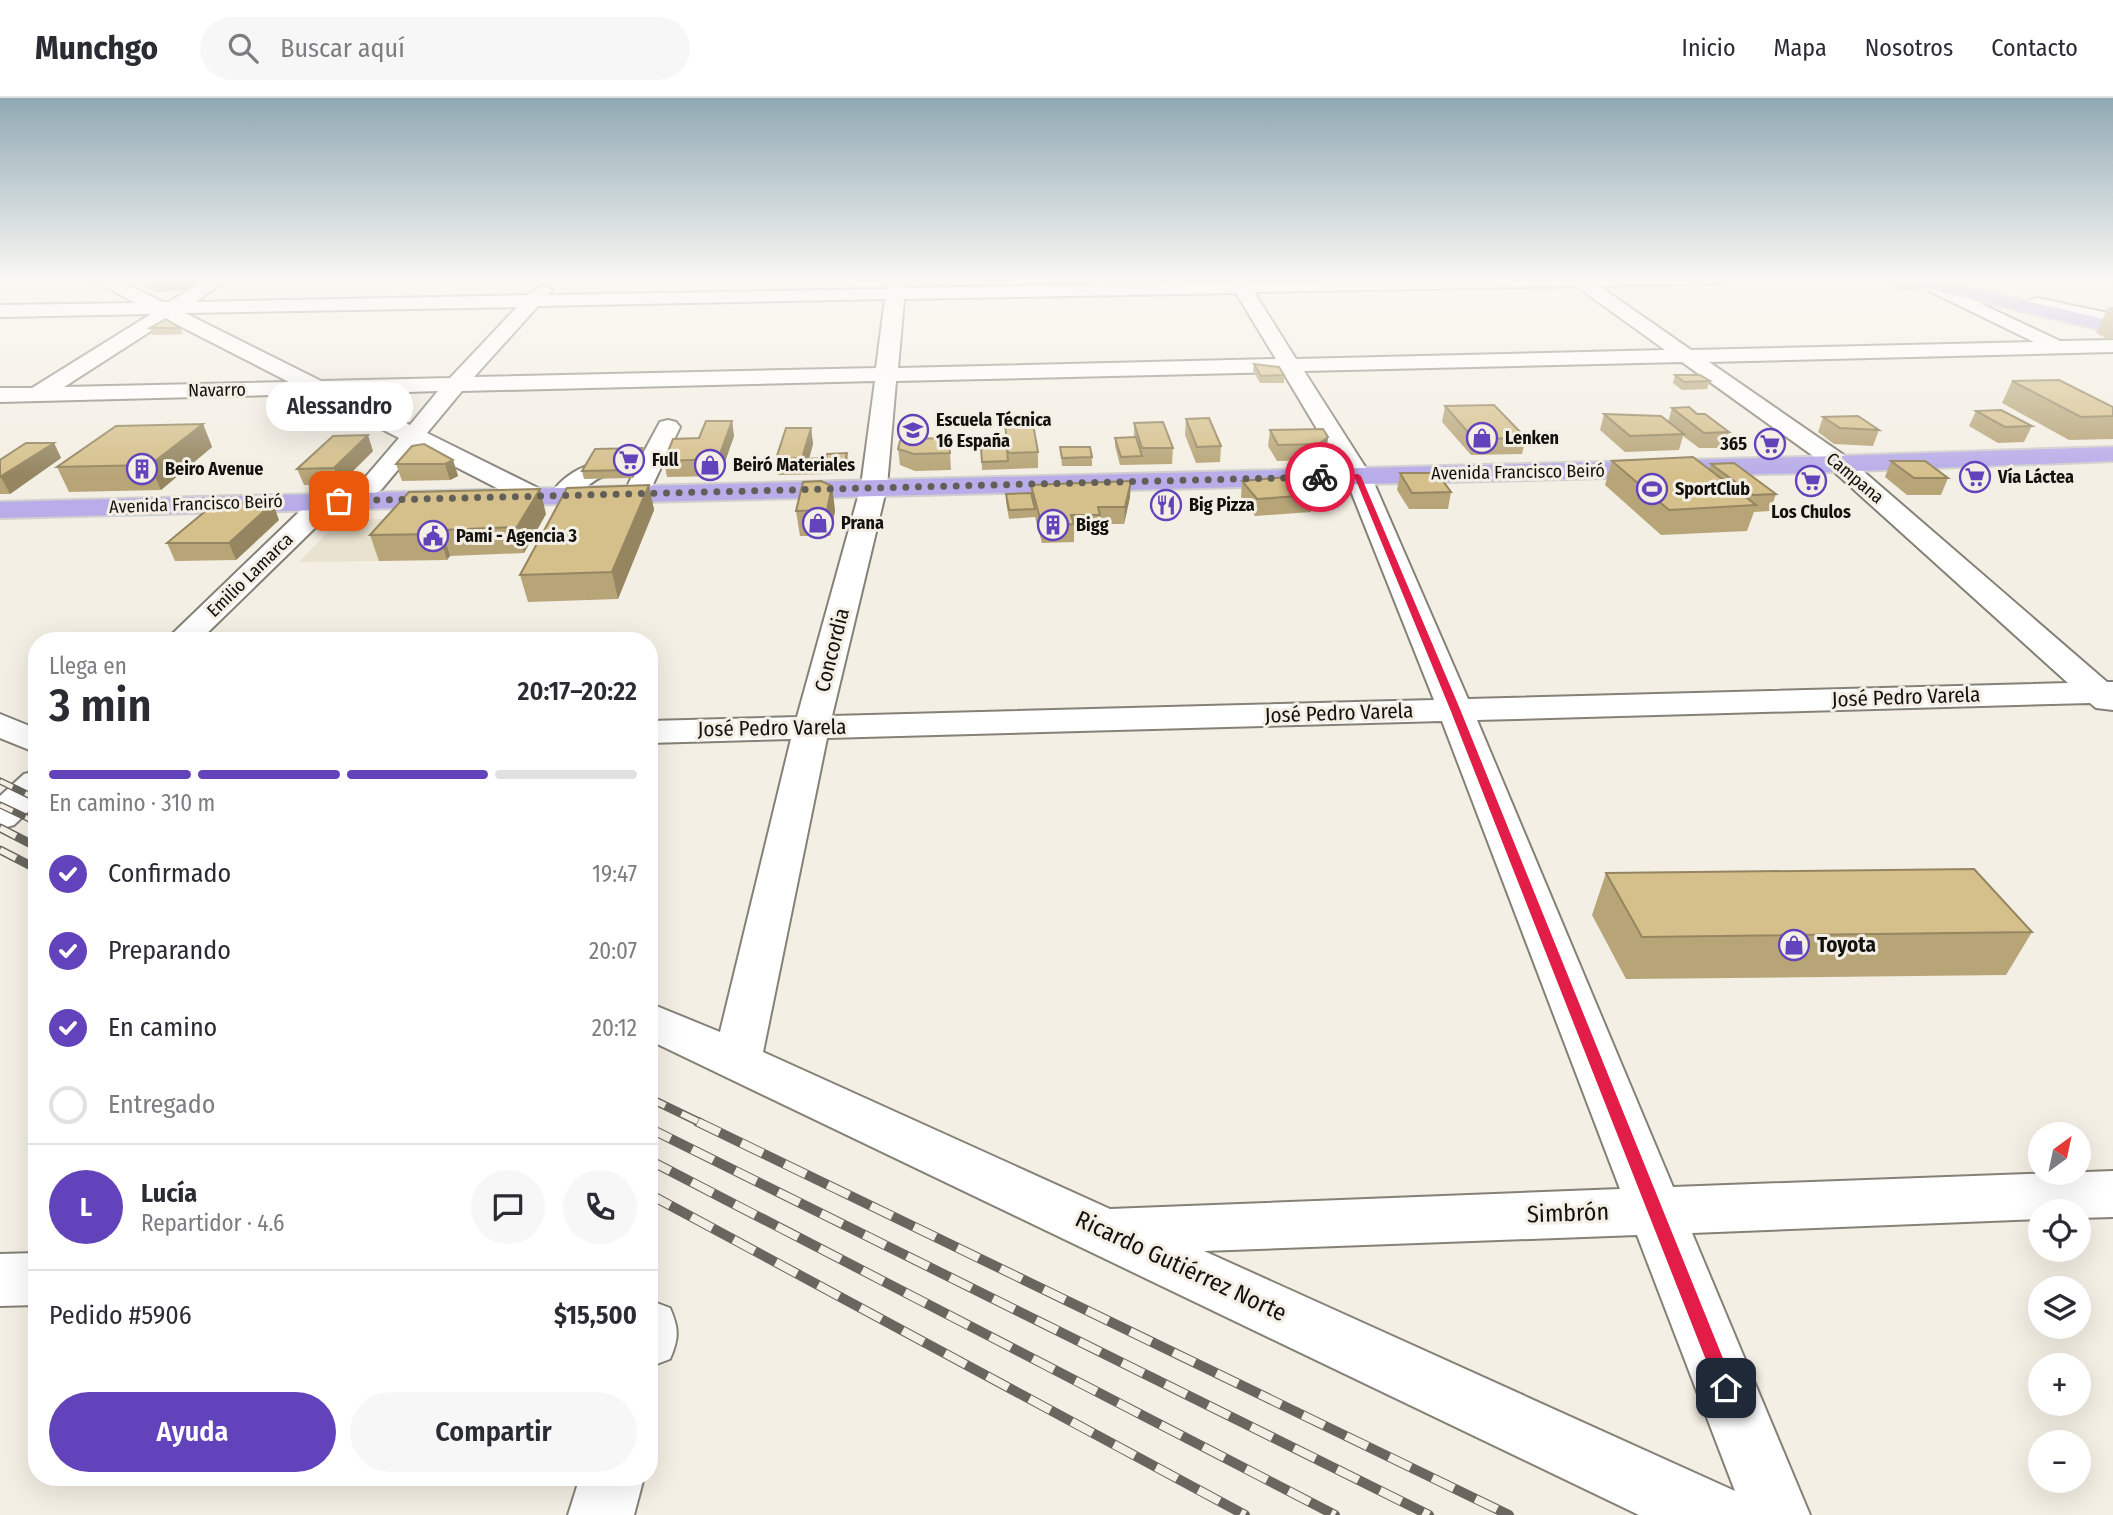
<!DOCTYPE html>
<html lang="es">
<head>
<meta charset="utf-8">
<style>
  :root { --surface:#fff; --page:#f7f7f7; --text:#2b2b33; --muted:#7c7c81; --line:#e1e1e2; --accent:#6243bb }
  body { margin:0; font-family:"Fira Sans Condensed",sans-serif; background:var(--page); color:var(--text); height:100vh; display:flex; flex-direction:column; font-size:26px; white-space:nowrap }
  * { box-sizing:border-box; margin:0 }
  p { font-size:23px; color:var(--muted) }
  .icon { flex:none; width:38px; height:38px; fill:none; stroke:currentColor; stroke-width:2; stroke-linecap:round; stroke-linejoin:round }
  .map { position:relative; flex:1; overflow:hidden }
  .sheet { position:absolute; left:28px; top:534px; width:630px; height:854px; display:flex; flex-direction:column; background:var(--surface); border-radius:28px; box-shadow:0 7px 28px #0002 }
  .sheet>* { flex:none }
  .needle { width:46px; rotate:33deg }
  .fabs { position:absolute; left:2028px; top:1024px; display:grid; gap:14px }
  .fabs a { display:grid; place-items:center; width:63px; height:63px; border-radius:50%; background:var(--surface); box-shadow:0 7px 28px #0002; font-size:35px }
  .pin { position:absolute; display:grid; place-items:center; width:60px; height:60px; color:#fff; margin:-30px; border-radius:14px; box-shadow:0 4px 10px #0006 }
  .courier { position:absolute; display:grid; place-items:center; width:70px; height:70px; margin:-35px; border:5px solid #e11d48; border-radius:50%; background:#fff; color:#222; box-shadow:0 2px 9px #0007 }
  .bubble { position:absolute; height:49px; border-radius:24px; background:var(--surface); box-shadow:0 7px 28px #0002; font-size:23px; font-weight:600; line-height:49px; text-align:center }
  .headline em { font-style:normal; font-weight:600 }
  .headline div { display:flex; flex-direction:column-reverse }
  .headline { display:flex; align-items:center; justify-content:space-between; height:119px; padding:0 21px }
  h1 { font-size:46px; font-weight:600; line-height:52px }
  .bar { display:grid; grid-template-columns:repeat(4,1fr); gap:10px 7px; align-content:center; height:84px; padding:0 21px }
  .bar i { height:9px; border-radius:5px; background:var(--line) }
  .bar .selected { background:var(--accent) }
  .bar p { grid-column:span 4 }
  .line { display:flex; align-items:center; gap:18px; padding:0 21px; border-top:2px solid var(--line) }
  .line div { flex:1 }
  .round { display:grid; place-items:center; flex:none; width:74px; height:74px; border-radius:37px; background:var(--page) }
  ol { padding:0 21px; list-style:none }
  li { display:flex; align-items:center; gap:21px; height:77px }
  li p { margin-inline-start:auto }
  li .icon { padding:7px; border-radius:50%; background:var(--accent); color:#fff; stroke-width:4 }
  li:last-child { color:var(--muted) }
  li i { width:38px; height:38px; border:4px solid var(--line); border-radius:50% }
  .primary-button { display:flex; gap:14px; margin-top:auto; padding:14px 21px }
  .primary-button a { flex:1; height:80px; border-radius:42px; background:var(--accent); color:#fff; font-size:28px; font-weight:600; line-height:80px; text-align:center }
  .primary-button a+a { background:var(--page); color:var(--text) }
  header { display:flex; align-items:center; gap:42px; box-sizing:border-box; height:98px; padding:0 35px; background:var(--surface); border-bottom:2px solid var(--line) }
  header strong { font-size:33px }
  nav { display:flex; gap:38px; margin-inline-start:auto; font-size:24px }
  .search { width:490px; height:63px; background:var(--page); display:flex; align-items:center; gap:18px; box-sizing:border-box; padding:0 24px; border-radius:38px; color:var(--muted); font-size:26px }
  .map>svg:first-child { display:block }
</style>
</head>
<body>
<header>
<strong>Munchgo</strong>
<div class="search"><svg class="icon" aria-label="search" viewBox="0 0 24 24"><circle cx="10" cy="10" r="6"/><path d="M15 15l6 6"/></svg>Buscar aquí</div>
<nav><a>Inicio</a><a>Mapa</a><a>Nosotros</a><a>Contacto</a></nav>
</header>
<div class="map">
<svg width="2113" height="1417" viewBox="0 0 2113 1417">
  <rect width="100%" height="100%" fill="#f4efe4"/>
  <path fill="#e9e2cf" d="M417,419L379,463L299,464L339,423Z"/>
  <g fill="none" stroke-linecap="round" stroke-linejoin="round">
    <g stroke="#858176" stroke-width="4">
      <g id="minor">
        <path d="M91,180H114L163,204H169L208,180H229L196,204L528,197L543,187L552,192L548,197L887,191L888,180H906L905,190L1230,184L1227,180H1245L1247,184L1729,180L1720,185L1599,188L1691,252L2034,244L1923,190L1920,186L1929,181L2060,243L2113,242V254L1709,264L1848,360L2107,584H2113V612L2096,610L2090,605L1477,622L1673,1089L2113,1073V1119L2079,1120V1113H2040V1121L1692,1135L1810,1417H1639L649,942V905L720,934L791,641L649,645V623L797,619L861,388L875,283L462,293L427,335L540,391L544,397L540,403H522L417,349L381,392L320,425L200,542H166L300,413L363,382L399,340L314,296L0,304V290H32L151,216L0,219V207L135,205ZM1576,188L1665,252L1296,261L1254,194ZM1236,195L1276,261L898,270L904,201ZM885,201L876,270L474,279L538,208ZM517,209L450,280L321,283L185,215ZM168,222L289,284L64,289ZM1682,264L1830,370L2068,585L1468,601L1371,378L1304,273ZM1283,274L1345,378L1434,602L832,618L887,388L896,283ZM438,293L410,327L347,296ZM1442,623L1620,1091L1110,1111L763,954L827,640ZM1637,1137L1735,1393L1204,1153Z"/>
        <path d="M2037,200L2113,216V228L2030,210L2028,206L2030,202Z"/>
        <path d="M668,322L676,324L680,329L648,397H630L626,391L633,376C624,376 613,375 604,378C583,385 577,408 554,403L550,397C572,365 604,361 640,361L660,324Z"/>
        <path d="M0,616L37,631V655L0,640Z"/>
        <path d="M37,673V705L14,727L0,731V698L24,676Z"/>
        <path d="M37,1155V1207L0,1208V1156Z"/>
        <path d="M649,1202L670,1210C679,1231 679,1240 670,1261L649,1269Z"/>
        <path d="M580,1379H644L634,1417H568Z"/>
      </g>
    </g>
    <g stroke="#d0cfcf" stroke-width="4">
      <g id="major">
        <path d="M1897,180H1928L2113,223V235L1900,184Z"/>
        <path d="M2113,349V363L1804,375L0,420V404L1804,359Z"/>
      </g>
    </g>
    <use href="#minor" fill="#fff" fill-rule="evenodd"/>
    <use href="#major" fill="#b8ade9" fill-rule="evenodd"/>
    <g stroke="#69665f" stroke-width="7">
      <g id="rail-far2">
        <path d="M0,683L37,701"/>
        <path d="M0,707L36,724"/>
      </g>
    </g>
    <g stroke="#69665f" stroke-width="9">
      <g id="rail-far1">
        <path d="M32,723L37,725"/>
        <path d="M0,730L37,749"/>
        <path d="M0,752L37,771"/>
        <path d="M649,1000L701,1025"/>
      </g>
    </g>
    <g stroke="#69665f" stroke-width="10">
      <g id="rail">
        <path d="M698,1024L1509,1417"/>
        <path d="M649,1030L1429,1417"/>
        <path d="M649,1062L1335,1417"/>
        <path d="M649,1096L1245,1417"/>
      </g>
    </g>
    <use href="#rail-far2" stroke="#f4efe4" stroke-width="4.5" stroke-dasharray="14" stroke-linecap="butt"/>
    <use href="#rail-far1" stroke="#f4efe4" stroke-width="6" stroke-dasharray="18" stroke-linecap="butt"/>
    <use href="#rail" stroke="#f4efe4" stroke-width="8" stroke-dasharray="24" stroke-linecap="butt"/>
  </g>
  <g fill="#b7a578">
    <path d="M139,180H195L197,184L184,192L156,194L143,189Z"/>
    <path d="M1876,180H1909L1921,186L1919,192H1898L1876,181Z"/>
    <path d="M2108,209H2113V241H2108L2096,235Z"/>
    <path d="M150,230H180L183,236L153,237Z"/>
    <path d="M1254,266L1284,277V285H1260L1253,273Z"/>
    <path d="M1675,277L1710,283L1707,291L1682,292L1673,285Z"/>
    <path d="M2012,283L2113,309V341L2069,342L2002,305Z"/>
    <path d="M1445,308L1526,340L1522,356L1471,357L1442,324Z"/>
    <path d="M1672,310L1697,316L1729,334L1724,350H1699L1683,338L1679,352L1625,354L1600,332L1604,316L1668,324Z"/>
    <path d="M1976,313L2032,328L2024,344L1998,345L1969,328Z"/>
    <path d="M1823,319L1879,332L1873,348L1834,346L1818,334Z"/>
    <path d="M1186,321L1221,348L1220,364L1196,365L1185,337Z"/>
    <path d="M732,323L734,338L720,378L667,379L664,363L699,340Z"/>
    <path d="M1134,325L1173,350L1172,366L1120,367L1115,348V340L1134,339Z"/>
    <path d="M203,326L212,349L161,392L69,394L57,369Z"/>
    <path d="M1005,326L1038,354V370L982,372L981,351H1006Z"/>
    <path d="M811,330L813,346L809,361L848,363L846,371L832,376L778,377L776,361Z"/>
    <path d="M1270,332L1328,339L1326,355L1317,362L1277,363L1268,348Z"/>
    <path d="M54,345L61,360L10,396H0V362Z"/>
    <path d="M1060,349L1092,359V368H1062Z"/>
    <path d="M898,351L950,355L951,372L915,373L900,367Z"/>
    <path d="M373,353L340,386L304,387L297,371Z"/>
    <path d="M644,358L633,380L584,381L582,373Z"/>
    <path d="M453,362L458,378L450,382L402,383L396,366Z"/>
    <path d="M1612,363L1709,372L1711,366L1776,396L1770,413L1754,414L1747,433L1661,437L1605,387Z"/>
    <path d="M1891,363L1948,380L1941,397H1907L1885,379Z"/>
    <path d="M1400,375L1451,394L1448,411H1409L1397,392Z"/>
    <path d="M1242,383L1313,397L1311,414L1255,418L1241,399Z"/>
    <path d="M649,387L654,412L618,501L528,504L520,477Z"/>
    <path d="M1031,387L1130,399L1124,426H1100V434L1074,435V444L1042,445L1035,419L1009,421L1006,404V396L1031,395Z"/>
    <path d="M832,388L835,413L830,438H800L796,413Z"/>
    <path d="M546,416L524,455L450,458L447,462L379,463L370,437Z"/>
    <path d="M279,422L236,462L175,463L167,445Z"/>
    <path d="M1606,775L2032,834L2006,877L1626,881L1592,817Z"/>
  </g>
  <g fill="#958661">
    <path d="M170,180H195L197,184L184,192L156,194L150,182Z"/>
    <path d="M732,323L734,338L720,378L718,361Z"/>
    <path d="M203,326L212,349L161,392L150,367Z"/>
    <path d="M811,330L813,346L807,368H803L802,360Z"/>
    <path d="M368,337L373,353L340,386L334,370Z"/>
    <path d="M1328,339L1326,355L1317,362L1319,346Z"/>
    <path d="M54,345L61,360L10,396L1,379Z"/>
    <path d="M642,350L644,358L633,380L631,372Z"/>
    <path d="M847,355L848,363L846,371L832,376L831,368Z"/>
    <path d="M453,362L458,378L450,382L445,366Z"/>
    <path d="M1131,383L1130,399L1124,426L1125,409Z"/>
    <path d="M649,387L654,412L618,501L612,474Z"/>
    <path d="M832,388L835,413L830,438L827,412Z"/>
    <path d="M540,391L546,416L524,455L517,429Z"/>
    <path d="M273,405L279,422L236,462L229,445Z"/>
    <path d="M442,432L450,458L447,462L439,436Z"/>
  </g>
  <g fill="#d5c08b" stroke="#958661" stroke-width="2">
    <path d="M147,180H170L150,182Z"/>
    <path d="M1888,180H1909L1921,186H1900Z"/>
    <path d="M166,221L180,230H150Z"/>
    <path d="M1254,266L1279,269L1284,277L1261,278Z"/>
    <path d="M1675,277H1700L1710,283L1684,284Z"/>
    <path d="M2059,282L2113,309V318L2081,319L2012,283Z"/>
    <path d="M1494,307L1526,340L1474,341L1445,308Z"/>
    <path d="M1689,309L1697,316H1705L1729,334L1704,335L1672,310Z"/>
    <path d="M2001,312L2032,328L2005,329L1976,313Z"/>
    <path d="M1604,316L1661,318L1684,336L1630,338Z"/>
    <path d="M1858,318L1879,332L1840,330L1823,319Z"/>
    <path d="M1209,320L1221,348L1197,349L1186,321Z"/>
    <path d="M706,323H732L718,361L664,363L673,341L699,340Z"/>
    <path d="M1163,324L1173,350H1142L1134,325Z"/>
    <path d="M203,326L150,367L57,369L116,328Z"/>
    <path d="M1005,326H1033L1038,354L1008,355Z"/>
    <path d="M786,330H811L802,360L776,361Z"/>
    <path d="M1323,331L1328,339L1319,346L1278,347L1270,332Z"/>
    <path d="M368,337L334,370L297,371L333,338Z"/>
    <path d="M1136,339L1142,358L1121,359L1115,340Z"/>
    <path d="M948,340L950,355L914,356L898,351L900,343L904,341Z"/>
    <path d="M26,345H54L0,379V362Z"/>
    <path d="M424,346L453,362L445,366H396L412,348Z"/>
    <path d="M1060,349H1090L1092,359L1062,360Z"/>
    <path d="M642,350L631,372L582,373L595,351Z"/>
    <path d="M981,351H1007L1008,363L982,364Z"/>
    <path d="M847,355L845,363L831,368H803L806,361L826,360L827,356Z"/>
    <path d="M1693,359L1756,407L1669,412L1612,363Z"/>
    <path d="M1891,363H1925L1948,380H1914Z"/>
    <path d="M1734,365L1776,396L1753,397L1711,366Z"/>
    <path d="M1400,375H1437L1451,394L1412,395Z"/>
    <path d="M1297,378L1313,397L1257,401L1242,383Z"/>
    <path d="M821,383L832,388L827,412L796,413L803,384Z"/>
    <path d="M1131,383L1125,409H1098L1100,417H1071L1074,426L1042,428L1031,387Z"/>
    <path d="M649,387L612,474L520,477L567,390Z"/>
    <path d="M540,391L517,429L442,432L439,436L370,437L409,394Z"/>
    <path d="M1031,395L1035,411L1009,412L1006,396Z"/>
    <path d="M273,405L229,445H167L214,406Z"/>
    <path d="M1974,771L2032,834L1642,839L1606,775Z"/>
  </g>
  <linearGradient id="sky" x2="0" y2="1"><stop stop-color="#90a9b4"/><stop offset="0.48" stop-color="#faf8f3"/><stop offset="1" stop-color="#faf8f3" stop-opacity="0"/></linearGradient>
  <rect width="2113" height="378" fill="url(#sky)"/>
  <path fill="#e11d48" d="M1358,376L1361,378L1460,611L1735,1290L1732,1296L1726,1299L1719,1296L1717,1290L1450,611L1355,380L1317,379Z"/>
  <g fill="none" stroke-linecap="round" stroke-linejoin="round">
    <path stroke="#625f58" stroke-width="7" stroke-dasharray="0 12.6" d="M339,403L1320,379"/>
  </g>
  <defs>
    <g id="school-ring" transform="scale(1.575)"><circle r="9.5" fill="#f4efe4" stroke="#6243bb" stroke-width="1.5"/><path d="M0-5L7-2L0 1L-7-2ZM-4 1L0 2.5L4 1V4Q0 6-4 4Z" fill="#6243bb"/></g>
    <g id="shop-ring" transform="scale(1.575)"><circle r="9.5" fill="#f4efe4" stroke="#6243bb" stroke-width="1.5"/><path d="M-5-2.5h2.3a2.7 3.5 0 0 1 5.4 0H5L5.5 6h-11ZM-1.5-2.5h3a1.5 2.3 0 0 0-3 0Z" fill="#6243bb"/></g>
    <g id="supermarket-ring" transform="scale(1.575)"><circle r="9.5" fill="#f4efe4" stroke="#6243bb" stroke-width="1.5"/><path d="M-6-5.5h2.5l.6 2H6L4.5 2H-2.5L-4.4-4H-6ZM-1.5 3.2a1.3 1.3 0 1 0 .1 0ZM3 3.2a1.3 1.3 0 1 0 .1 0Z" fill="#6243bb"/></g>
    <g id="building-ring" transform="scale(1.575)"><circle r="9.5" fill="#f4efe4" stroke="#6243bb" stroke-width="1.5"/><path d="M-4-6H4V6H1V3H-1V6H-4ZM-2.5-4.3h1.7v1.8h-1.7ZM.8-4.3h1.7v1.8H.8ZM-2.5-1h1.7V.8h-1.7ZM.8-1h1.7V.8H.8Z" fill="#6243bb"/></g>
    <g id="stadium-ring" transform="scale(1.575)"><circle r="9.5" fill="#f4efe4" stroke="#6243bb" stroke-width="1.5"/><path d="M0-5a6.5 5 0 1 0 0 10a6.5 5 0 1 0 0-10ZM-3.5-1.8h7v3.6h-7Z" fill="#6243bb"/></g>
    <g id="restaurant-ring" transform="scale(1.575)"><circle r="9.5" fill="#f4efe4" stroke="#6243bb" stroke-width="1.5"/><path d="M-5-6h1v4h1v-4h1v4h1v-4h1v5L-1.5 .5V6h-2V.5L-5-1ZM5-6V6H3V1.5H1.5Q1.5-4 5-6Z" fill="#6243bb"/></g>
    <g id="civic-ring" transform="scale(1.575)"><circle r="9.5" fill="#f4efe4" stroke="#6243bb" stroke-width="1.5"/><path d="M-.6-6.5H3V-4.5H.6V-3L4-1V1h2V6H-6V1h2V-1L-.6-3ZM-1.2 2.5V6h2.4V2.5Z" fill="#6243bb"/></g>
  </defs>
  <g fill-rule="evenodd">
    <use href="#school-ring" x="913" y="332"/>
    <use href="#shop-ring" x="1482" y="340"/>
    <use href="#supermarket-ring" x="1770" y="346"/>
    <use href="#supermarket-ring" x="629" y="362"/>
    <use href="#shop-ring" x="710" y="367"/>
    <use href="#building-ring" x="142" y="371"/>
    <use href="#supermarket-ring" x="1975" y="379"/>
    <use href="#supermarket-ring" x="1811" y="383"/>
    <use href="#stadium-ring" x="1652" y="391"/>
    <use href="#restaurant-ring" x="1166" y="407"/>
    <use href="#shop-ring" x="818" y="425"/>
    <use href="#building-ring" x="1053" y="427"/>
    <use href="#civic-ring" x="433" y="438"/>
    <use href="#shop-ring" x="1794" y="847"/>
  </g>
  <g text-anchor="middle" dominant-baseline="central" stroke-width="6" stroke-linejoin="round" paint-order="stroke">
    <g font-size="18" fill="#13110d" stroke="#f4efe4">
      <text transform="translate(217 292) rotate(-1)">Navarro</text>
      <text transform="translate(1518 374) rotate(-1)">Avenida Francisco Beiró</text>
      <text transform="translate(1855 380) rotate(40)">Campana</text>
      <text transform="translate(196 406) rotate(-2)">Avenida Francisco Beiró</text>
      <text transform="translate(250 477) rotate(-44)">Emilio Lamarca</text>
    </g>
    <g font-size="18" font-weight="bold" fill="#13110d" stroke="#f4efe4" text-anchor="start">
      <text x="936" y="322">Escuela Técnica<tspan x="936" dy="21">16 España</tspan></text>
      <text x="1505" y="340">Lenken</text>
      <text x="1747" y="346" text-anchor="end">365</text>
      <text x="652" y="362">Full</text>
      <text x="733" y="367">Beiró Materiales</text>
      <text x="165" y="371">Beiro Avenue</text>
      <text x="1998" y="379">Vía Láctea</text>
      <text x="1675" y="391">SportClub</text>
      <text x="1189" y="407">Big Pizza</text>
      <text x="1811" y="414" text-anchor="middle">Los Chulos</text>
      <text x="841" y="425">Prana</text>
      <text x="1076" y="427">Bigg</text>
      <text x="456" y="438">Pami - Agencia 3</text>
    </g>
    <g font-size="21" fill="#13110d" stroke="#f4efe4">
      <text transform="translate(832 552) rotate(-76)">Concordia</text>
      <text transform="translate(1906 599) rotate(-2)">José Pedro Varela</text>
      <text transform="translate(1339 615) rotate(-2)">José Pedro Varela</text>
      <text transform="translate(772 630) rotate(-1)">José Pedro Varela</text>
    </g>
    <g font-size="21" font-weight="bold" fill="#13110d" stroke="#f4efe4" text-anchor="start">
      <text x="1817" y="847">Toyota</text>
    </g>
    <g font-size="24" fill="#13110d" stroke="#f4efe4">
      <text transform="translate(1568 1115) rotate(-2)">Simbrón</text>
      <text transform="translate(1181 1168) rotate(25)">Ricardo Gutiérrez Norte</text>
    </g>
  </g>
</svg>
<div class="fabs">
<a><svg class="needle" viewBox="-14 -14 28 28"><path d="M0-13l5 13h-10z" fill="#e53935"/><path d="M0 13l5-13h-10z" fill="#7c7c81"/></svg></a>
<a><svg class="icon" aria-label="locate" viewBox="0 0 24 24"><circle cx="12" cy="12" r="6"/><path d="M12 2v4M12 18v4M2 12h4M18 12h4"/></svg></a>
<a><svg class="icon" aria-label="layers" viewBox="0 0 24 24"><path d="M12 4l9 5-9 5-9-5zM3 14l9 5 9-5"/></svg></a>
<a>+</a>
<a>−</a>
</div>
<div class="pin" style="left:339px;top:403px;background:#ea580c"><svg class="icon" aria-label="bag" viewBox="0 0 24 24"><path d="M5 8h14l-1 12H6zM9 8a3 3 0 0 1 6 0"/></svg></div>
<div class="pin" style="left:1726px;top:1290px;background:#1f2937"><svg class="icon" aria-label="home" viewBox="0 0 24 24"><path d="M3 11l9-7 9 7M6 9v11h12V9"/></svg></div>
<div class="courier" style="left:1320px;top:379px"><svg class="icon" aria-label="bike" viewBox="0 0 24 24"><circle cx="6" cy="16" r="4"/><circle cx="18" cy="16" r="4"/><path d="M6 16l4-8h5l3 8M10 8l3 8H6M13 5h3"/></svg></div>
<div class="bubble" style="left:266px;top:284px;width:147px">Alessandro</div>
<section class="sheet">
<div class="headline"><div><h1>3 min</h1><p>Llega en</p></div><em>20:17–20:22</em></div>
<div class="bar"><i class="selected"></i><i class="selected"></i><i class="selected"></i><i></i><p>En camino · 310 m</p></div>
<ol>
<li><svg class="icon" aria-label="check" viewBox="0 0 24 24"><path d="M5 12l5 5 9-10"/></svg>Confirmado<p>19:47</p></li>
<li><svg class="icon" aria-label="check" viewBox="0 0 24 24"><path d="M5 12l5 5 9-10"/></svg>Preparando<p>20:07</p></li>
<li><svg class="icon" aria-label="check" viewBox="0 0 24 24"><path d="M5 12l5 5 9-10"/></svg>En camino<p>20:12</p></li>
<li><i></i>Entregado</li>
</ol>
<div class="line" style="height:126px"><b class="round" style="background:var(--accent);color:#fff">L</b><div><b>Lucía</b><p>Repartidor · 4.6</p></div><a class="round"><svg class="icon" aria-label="chat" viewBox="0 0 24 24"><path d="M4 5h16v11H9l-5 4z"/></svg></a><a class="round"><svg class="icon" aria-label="phone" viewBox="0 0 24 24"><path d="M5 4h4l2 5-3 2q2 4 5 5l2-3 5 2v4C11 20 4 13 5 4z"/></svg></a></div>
<div class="line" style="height:91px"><div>Pedido #5906</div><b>$15,500</b></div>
<div class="primary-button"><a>Ayuda</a><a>Compartir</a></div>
</section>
</div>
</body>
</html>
